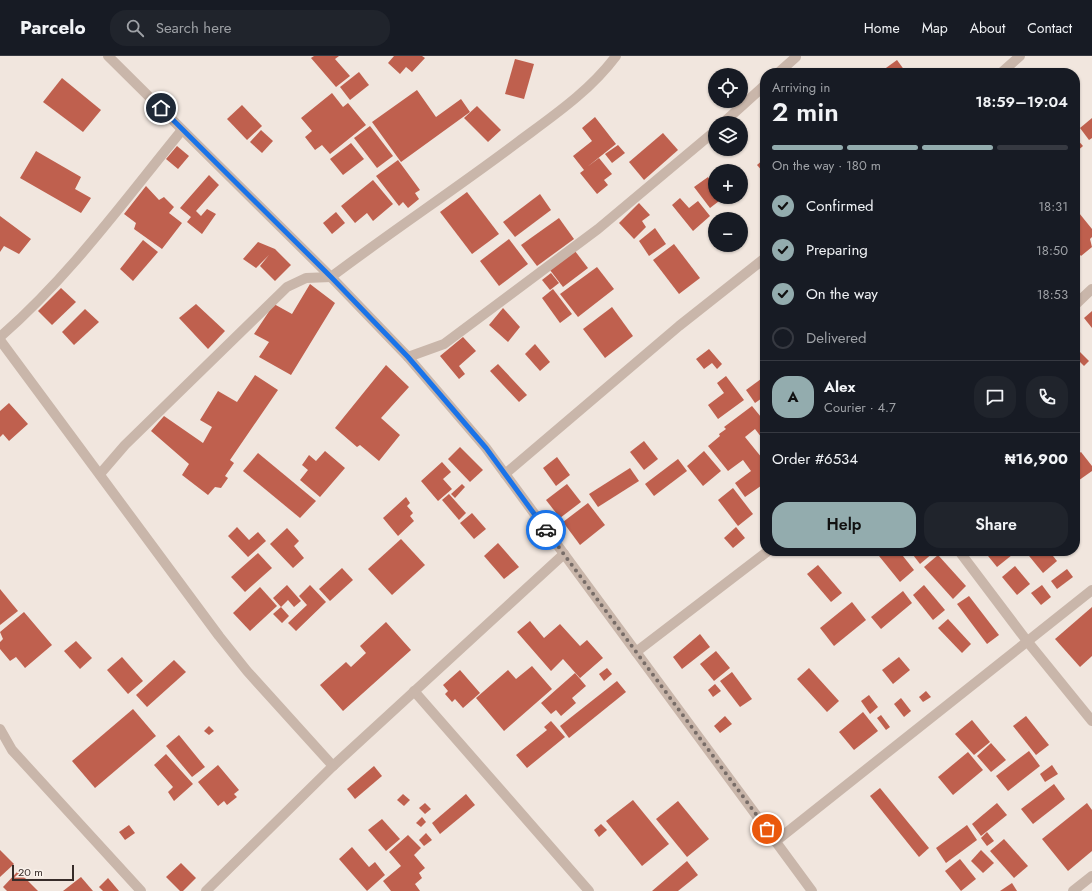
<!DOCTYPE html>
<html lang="en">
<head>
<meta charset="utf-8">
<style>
  :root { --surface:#171b24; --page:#20242c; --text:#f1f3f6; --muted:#9ea1a6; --line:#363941; --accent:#93acae }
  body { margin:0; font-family:Jost,sans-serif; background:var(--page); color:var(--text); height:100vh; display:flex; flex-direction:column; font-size:15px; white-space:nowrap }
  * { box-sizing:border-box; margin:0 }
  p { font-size:13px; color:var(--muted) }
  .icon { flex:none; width:22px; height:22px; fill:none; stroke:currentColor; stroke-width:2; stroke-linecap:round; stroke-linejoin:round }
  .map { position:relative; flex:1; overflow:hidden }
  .sheet { position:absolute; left:760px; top:12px; width:320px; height:488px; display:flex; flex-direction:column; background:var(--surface); border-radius:16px; box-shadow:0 1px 3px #0004 }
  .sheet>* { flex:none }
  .tools { position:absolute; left:708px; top:12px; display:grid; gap:8px }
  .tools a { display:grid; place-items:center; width:40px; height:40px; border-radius:50%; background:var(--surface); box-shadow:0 1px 3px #0004; font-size:20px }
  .scale { position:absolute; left:12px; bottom:10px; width:62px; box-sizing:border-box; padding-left:4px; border:2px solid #372c29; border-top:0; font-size:11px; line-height:14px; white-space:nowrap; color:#372c29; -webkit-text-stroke:3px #f9f1ea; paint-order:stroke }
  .pin { position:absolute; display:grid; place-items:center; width:34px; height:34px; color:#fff; margin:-17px; border:2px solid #fff; border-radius:50%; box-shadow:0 1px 4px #0007 }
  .courier { position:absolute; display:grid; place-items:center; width:40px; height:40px; margin:-20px; border:3px solid #1a73e8; border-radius:50%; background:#fff; color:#222; box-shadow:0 1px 5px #0007 }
  .head em { font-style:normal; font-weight:600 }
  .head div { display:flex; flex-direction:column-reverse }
  .head { display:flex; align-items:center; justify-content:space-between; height:68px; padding:0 12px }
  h1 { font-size:26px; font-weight:600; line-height:30px }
  .bar { display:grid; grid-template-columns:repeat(4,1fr); gap:6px 4px; align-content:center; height:48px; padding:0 12px }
  .bar i { height:5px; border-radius:3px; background:var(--line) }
  .bar .current { background:var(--accent) }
  .bar p { grid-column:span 4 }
  .line { display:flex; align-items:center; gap:10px; padding:0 12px; border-top:1px solid var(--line) }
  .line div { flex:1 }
  .round { display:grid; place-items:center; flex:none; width:42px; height:42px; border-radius:16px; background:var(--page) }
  ol { padding:0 12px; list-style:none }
  li { display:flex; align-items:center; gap:12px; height:44px }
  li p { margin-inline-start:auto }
  li .icon { padding:4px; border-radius:50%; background:var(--accent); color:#111; stroke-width:4 }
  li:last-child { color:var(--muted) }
  li i { width:22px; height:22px; border:2px solid var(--line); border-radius:50% }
  .action { display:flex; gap:8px; margin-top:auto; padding:8px 12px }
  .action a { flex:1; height:46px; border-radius:16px; background:var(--accent); color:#111; font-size:16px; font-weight:600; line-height:46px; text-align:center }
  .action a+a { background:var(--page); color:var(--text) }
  header { display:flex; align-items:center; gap:24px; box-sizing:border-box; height:56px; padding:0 20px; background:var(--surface); border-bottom:1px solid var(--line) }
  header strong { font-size:19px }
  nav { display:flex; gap:22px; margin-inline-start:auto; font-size:14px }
  .search { width:280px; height:36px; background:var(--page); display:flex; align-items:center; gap:10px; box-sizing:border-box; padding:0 14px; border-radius:16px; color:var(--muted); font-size:15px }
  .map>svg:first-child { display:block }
</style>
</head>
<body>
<header>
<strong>Parcelo</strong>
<div class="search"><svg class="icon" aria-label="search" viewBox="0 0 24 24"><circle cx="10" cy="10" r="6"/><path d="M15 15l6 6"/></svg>Search here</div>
<nav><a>Home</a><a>Map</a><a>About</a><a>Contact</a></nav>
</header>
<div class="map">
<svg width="1092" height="835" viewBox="0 0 1092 835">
  <rect width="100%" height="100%" fill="#f1e6de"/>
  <g fill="#bf604e">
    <path d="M314,0H339L335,3L350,20L336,31L311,2Z"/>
    <path d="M394,0H422L425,2L412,16L406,11L400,18L388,7Z"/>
    <path d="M515,3L534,8L524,43L505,38Z"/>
    <path d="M897,4L905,15L903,17H879Z"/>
    <path d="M359,16L369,29L350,44L340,31Z"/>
    <path d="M62,22L101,54L83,76L43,46Z"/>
    <path d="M417,34L436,61L461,43L470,56L401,106L372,66Z"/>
    <path d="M332,37L343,51L348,47L366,69L330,98L322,89L315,94L305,81L312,75L301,62Z"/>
    <path d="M242,49L262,70L247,84L227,63Z"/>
    <path d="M477,50L501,74L488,86L464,62Z"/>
    <path d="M595,61L616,88L587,111L599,102L612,118L604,124L608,129L597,138L580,117L584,114L573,100L592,85L582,72Z"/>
    <path d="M1092,62V82L1089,84L1080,72Z"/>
    <path d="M370,70L393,100L377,112L354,82Z"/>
    <path d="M261,74L273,85L262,97L250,86Z"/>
    <path d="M663,77L678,94L644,124L629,106Z"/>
    <path d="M1075,81L1083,90L1075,97Z"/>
    <path d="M351,87L364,103L343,119L330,103Z"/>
    <path d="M618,89L625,97L612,107L605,98Z"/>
    <path d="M177,90L189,100L178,113L166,103Z"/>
    <path d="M36,95L81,121L75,133L91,142L81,157L20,122Z"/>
    <path d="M765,102V118L757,109Z"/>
    <path d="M398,104L420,134L415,137L419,143L408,152L403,146L399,150L376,120Z"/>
    <path d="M209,119L219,129L196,155L201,160L207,153L216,158L202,178L187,166L191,161L180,152Z"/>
    <path d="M708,121L715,131V141L723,142L710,152L694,131Z"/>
    <path d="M373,124L393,148L373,165L367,157L355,167L341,150Z"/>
    <path d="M146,130L159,144L164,141L174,151L169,157L182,167L162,193L134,173L136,167L124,158Z"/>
    <path d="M467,136L499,178L472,198L440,156Z"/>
    <path d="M540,138L551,154L515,181L503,166Z"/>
    <path d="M680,142L689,152L698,145L710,160L693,175L672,149Z"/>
    <path d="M639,147L650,159L642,165L646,171L634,183L619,167Z"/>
    <path d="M1075,152L1092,173V181L1090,183L1092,191L1081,200L1076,194L1075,195Z"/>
    <path d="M336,156L345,167L332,178L323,167Z"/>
    <path d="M0,160L31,183L19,198L4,190L0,196Z"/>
    <path d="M559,162L574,183L537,210L521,189Z"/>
    <path d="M655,172L666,188L649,200L639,185Z"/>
    <path d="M509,183L528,208L499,230L480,205Z"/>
    <path d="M143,184L158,196L133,225L120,213Z"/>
    <path d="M258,186L275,193L291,209L275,225L260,210L269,199L256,212L243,203Z"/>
    <path d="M674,188L700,222L679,238L653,204Z"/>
    <path d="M575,195L588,212L563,231L550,214Z"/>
    <path d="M597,211L614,233L578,261L560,238Z"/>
    <path d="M551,217L559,227L550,234L542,224Z"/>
    <path d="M310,228L335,247L291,319L259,301L269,286L254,278L274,248L292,258Z"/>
    <path d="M61,232L76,246L52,269L38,255Z"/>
    <path d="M553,233L572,258L560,267L542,242Z"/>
    <path d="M196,248L225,275L208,293L179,262Z"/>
    <path d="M612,251L633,280L605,302L583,273Z"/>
    <path d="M503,252L520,271L508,286L489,269Z"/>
    <path d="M85,253L99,266L74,289L62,276Z"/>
    <path d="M1092,255V272L1084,262Z"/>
    <path d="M463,281L476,295L459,310L465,318L459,323L440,300Z"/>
    <path d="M535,288L550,306L540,315L525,298Z"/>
    <path d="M709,293L722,308L717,313L712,307L704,313L696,303Z"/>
    <path d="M1079,295L1089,305L1084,310L1075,301Z"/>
    <path d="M498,308L527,339L519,346L490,315Z"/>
    <path d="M386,309L409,331L381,362L400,379L379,405L360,389L357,391L335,372Z"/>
    <path d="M255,319L278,334L230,404L234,407L225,420L228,422L221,432L215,431L208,439L182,419L189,408L151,375L164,360L203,387L212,371L200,364L218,335L237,346Z"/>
    <path d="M726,320L744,344L718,363L708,349L724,337L717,327Z"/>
    <path d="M765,320V340L755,347L746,334Z"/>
    <path d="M9,347L28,368L9,385L3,378L0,381V355Z"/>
    <path d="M752,350L765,366V386L755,373L745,381L762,402L764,400L765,402V427L745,441L735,427L751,415L743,404L728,415L708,390L720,380L719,378L726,373L724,371Z"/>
    <path d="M644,385L658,403L644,414L630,396Z"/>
    <path d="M460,391L483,414L470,426L448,403Z"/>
    <path d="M325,395L345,412L320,441L300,424L308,414L302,409L309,399L316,405Z"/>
    <path d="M704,395L721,415L703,430L687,410Z"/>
    <path d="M1081,396L1092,410V415L1075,427V400Z"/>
    <path d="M258,397L316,445L300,462L243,415Z"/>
    <path d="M557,401L570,419L556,430L543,412Z"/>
    <path d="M678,403L687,415L654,440L645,428Z"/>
    <path d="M442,406L451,416L443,423L452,433L438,445L421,425Z"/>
    <path d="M630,412L639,425L598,451L589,438Z"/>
    <path d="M462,428L465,431L455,442L451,438Z"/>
    <path d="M567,428L581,446L560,462L546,444Z"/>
    <path d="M733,432L753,458L738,470L718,444Z"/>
    <path d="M449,438L466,457L459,464L442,444Z"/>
    <path d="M406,441L410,447L407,450L413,457L410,460L414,465L398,480L383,462Z"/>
    <path d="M588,447L605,469L580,489L563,466Z"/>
    <path d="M472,457L486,473L474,483L460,467Z"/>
    <path d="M237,471L249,484L258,476L266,485L248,501L228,480Z"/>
    <path d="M736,471L745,482L733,492L724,482Z"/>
    <path d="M287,472L299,485L294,490L304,502L293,512L270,488Z"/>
    <path d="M401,483L425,509L392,539L368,513Z"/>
    <path d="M498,487L519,511L504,523L484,500Z"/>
    <path d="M875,495H899L914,514L900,526Z"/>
    <path d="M910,495H931L933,497L920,508Z"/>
    <path d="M984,495H1009L1012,499L997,511Z"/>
    <path d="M1025,495H1049L1057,505L1043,517Z"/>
    <path d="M258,497L272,512L245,536L231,521Z"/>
    <path d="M938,499L966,530L953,543L924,511Z"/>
    <path d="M818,509L842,537L831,546L807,518Z"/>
    <path d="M1015,510L1030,528L1017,539L1002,521Z"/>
    <path d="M342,512L353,524L330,545L319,533Z"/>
    <path d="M1067,513L1073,521L1057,533L1051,525Z"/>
    <path d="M287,529L301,545L294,551L288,544L281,551L289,560L282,567L273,558L281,551L273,542Z"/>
    <path d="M310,529L326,546L296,575L288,567L307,549L299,540Z"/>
    <path d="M924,529L945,554L933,564L913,539Z"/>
    <path d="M1042,529L1051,541L1041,549L1031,537Z"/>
    <path d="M260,531L277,550L250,575L233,557Z"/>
    <path d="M0,533L18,555L0,569Z"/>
    <path d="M903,535L912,547L881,573L871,561Z"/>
    <path d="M969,540L999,579L987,588L957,548Z"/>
    <path d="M852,546L866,564L834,590L820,572Z"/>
    <path d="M1092,551V600L1080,611L1055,583Z"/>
    <path d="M24,556L52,589L25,612L16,601L10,605L0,593V586L3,583L0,576Z"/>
    <path d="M948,563L971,588L962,597L938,572Z"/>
    <path d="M530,565L544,582L560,568L580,590L587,584L603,602L580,622L563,603L551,615L517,576Z"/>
    <path d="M386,566L411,594L343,655L320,629L346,606L351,611L366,597L360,590Z"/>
    <path d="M700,578L710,591L682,613L673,601Z"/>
    <path d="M76,585L92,602L80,613L64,595Z"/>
    <path d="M716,595L730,612L714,625L700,608Z"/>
    <path d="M122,601L143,625L128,638L107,614Z"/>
    <path d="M899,601L910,614L893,628L882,614Z"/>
    <path d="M174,604L186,616L147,651L136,639Z"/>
    <path d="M532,610L552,633L504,675L476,642L508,614L516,623Z"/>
    <path d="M607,612L612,618L604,625L599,618Z"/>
    <path d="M809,612L839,645L827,656L797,623Z"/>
    <path d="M460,614L480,637L463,652L455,643L452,646L445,638L448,635L443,629Z"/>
    <path d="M732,616L752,643L740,651L720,625Z"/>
    <path d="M575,617L586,630L572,642L576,647L561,660L556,654L551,658L541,647Z"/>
    <path d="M617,625L626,636L569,682L560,670Z"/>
    <path d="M715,628L721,635L713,641L708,634Z"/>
    <path d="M926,635L931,641L923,646L919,641Z"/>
    <path d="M869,639L878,651L870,658L861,645Z"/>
    <path d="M901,642L911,655L904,661L894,648Z"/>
    <path d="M133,653L156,680L95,732L72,705Z"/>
    <path d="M863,656L878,675L854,694L839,676Z"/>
    <path d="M881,659L890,671L886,674L877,662Z"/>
    <path d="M725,660L732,668L720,677L714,670Z"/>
    <path d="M1026,660L1049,689L1036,699L1013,670Z"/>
    <path d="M972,664L990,686L974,699L955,678Z"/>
    <path d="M551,665L565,681L527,712L516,699L547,674L544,671Z"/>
    <path d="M209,670L214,675L209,679L204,675Z"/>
    <path d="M179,679L205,711L192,721L166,690Z"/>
    <path d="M991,687L1006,704L991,716L977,700Z"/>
    <path d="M1029,695L1040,710L1008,735L996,720Z"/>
    <path d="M968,696L983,714L953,739L938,721Z"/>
    <path d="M166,698L193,728L174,745L168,736L173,731L154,709Z"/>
    <path d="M218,709L239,734L234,738L237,741L227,749L224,745L218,750L198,726Z"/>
    <path d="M1052,709L1058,718L1045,726L1040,718Z"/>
    <path d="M374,710L382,720L355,743L347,733Z"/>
    <path d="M1054,728L1065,743L1033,768L1021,753Z"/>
    <path d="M880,732L929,792L919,801L870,740Z"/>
    <path d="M403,738L410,744L404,750L397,744Z"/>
    <path d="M466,738L475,749L440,778L432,767Z"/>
    <path d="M633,744L669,788L642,810L606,765Z"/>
    <path d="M678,745L709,783L687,801L656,763Z"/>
    <path d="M425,747L431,753L425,758L419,752Z"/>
    <path d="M997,747L1007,759L981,780L972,768Z"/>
    <path d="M1087,747L1092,754V795L1068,815L1042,783Z"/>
    <path d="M422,761L426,766L421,771L416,767Z"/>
    <path d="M382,763L400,783L386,795L368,774Z"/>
    <path d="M601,768L607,774L599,781L594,774Z"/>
    <path d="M129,769L135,777L125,784L119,776Z"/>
    <path d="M967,769L977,784L946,807L936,792Z"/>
    <path d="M987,776L994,785L987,790L981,782Z"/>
    <path d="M426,777L432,784L424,790L419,784Z"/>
    <path d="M408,779L421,792L414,799L425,812L419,817L422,822L415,828L420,835H391L383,825L401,810L389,796Z"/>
    <path d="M1004,783L1028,810L1014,822L990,795Z"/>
    <path d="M352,791L369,811L375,806L385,819L367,835L339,803Z"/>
    <path d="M0,794L14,808L0,821Z"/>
    <path d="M981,794L994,807L983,817L971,805Z"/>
    <path d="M960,803L976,823L961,835L945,815Z"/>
    <path d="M687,805L698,819L678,835H652Z"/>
    <path d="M181,807L196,822L183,835H180L166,821Z"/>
    <path d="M18,815L38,835H7L3,831Z"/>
    <path d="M81,821L93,835H63Z"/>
    <path d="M108,822L119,835H103L99,831Z"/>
    <path d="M1012,827L1017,835H1000Z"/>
  </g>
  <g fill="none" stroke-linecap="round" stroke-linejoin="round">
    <g stroke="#c9b6aa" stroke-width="10">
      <path d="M108,0L331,221L408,301L486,392L812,835"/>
      <path d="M778,17L796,1"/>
      <path d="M1001,17L1020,0"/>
      <path d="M723,67L765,29"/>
      <path d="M1075,249L1092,233"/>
      <path d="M0,281C70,220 124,145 182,74"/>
      <path d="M0,284L219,580L247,615L333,710"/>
      <path d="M408,301L444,288L598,173L715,75"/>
      <path d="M100,418L125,389L287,231L306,222L331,221C392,175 457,132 518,86C553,60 590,35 616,0"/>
      <path d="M505,418L679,270L765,202"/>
      <path d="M959,495L1027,585L1092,665"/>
      <path d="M636,596L768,495"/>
      <path d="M414,635L589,835"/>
      <path d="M0,673L12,694L141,835"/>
      <path d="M776,785L1092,534"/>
      <path d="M206,835L333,710L564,498"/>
      <path d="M1073,835L1092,820"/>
    </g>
  </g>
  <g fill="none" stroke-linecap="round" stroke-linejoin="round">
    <path stroke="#786d68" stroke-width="4" stroke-dasharray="0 7.2" d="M546,474L767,773"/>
    <path stroke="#1a73e8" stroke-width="5" d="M161,52L331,221L408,301L486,392L546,474"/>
  </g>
</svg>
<div class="tools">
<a><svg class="icon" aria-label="locate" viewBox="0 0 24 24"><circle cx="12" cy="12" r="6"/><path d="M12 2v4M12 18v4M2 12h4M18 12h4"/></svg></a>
<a><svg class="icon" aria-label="layers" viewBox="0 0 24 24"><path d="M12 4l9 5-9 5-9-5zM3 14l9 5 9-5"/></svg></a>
<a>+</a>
<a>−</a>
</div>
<div class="scale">20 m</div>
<div class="pin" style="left:767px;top:773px;background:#ea580c"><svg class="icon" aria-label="bag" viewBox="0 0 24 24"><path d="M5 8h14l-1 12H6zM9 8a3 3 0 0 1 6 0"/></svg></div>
<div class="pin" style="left:161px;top:52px;background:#1f2937"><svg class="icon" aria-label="home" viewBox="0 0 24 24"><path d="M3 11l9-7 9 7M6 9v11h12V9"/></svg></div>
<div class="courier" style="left:546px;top:474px"><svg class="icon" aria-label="car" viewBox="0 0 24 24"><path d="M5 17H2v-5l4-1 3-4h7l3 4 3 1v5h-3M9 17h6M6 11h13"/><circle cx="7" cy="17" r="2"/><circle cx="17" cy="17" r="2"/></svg></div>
<section class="sheet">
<div class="head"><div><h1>2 min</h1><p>Arriving in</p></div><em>18:59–19:04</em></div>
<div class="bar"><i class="current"></i><i class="current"></i><i class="current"></i><i></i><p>On the way · 180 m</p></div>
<ol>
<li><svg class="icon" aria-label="check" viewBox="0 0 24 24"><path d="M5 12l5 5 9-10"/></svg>Confirmed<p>18:31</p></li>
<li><svg class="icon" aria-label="check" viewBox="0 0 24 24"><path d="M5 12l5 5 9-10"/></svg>Preparing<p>18:50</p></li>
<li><svg class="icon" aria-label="check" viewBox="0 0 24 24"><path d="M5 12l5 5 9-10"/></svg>On the way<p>18:53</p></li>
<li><i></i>Delivered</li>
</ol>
<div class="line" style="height:72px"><b class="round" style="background:var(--accent);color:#111">A</b><div><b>Alex</b><p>Courier · 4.7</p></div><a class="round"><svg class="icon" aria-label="chat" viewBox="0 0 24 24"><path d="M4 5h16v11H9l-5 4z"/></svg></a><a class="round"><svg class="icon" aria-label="phone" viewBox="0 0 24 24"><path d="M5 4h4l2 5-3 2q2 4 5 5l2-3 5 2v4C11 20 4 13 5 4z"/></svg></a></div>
<div class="line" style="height:52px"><div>Order #6534</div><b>₦16,900</b></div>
<div class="action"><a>Help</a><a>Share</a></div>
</section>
</div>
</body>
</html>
